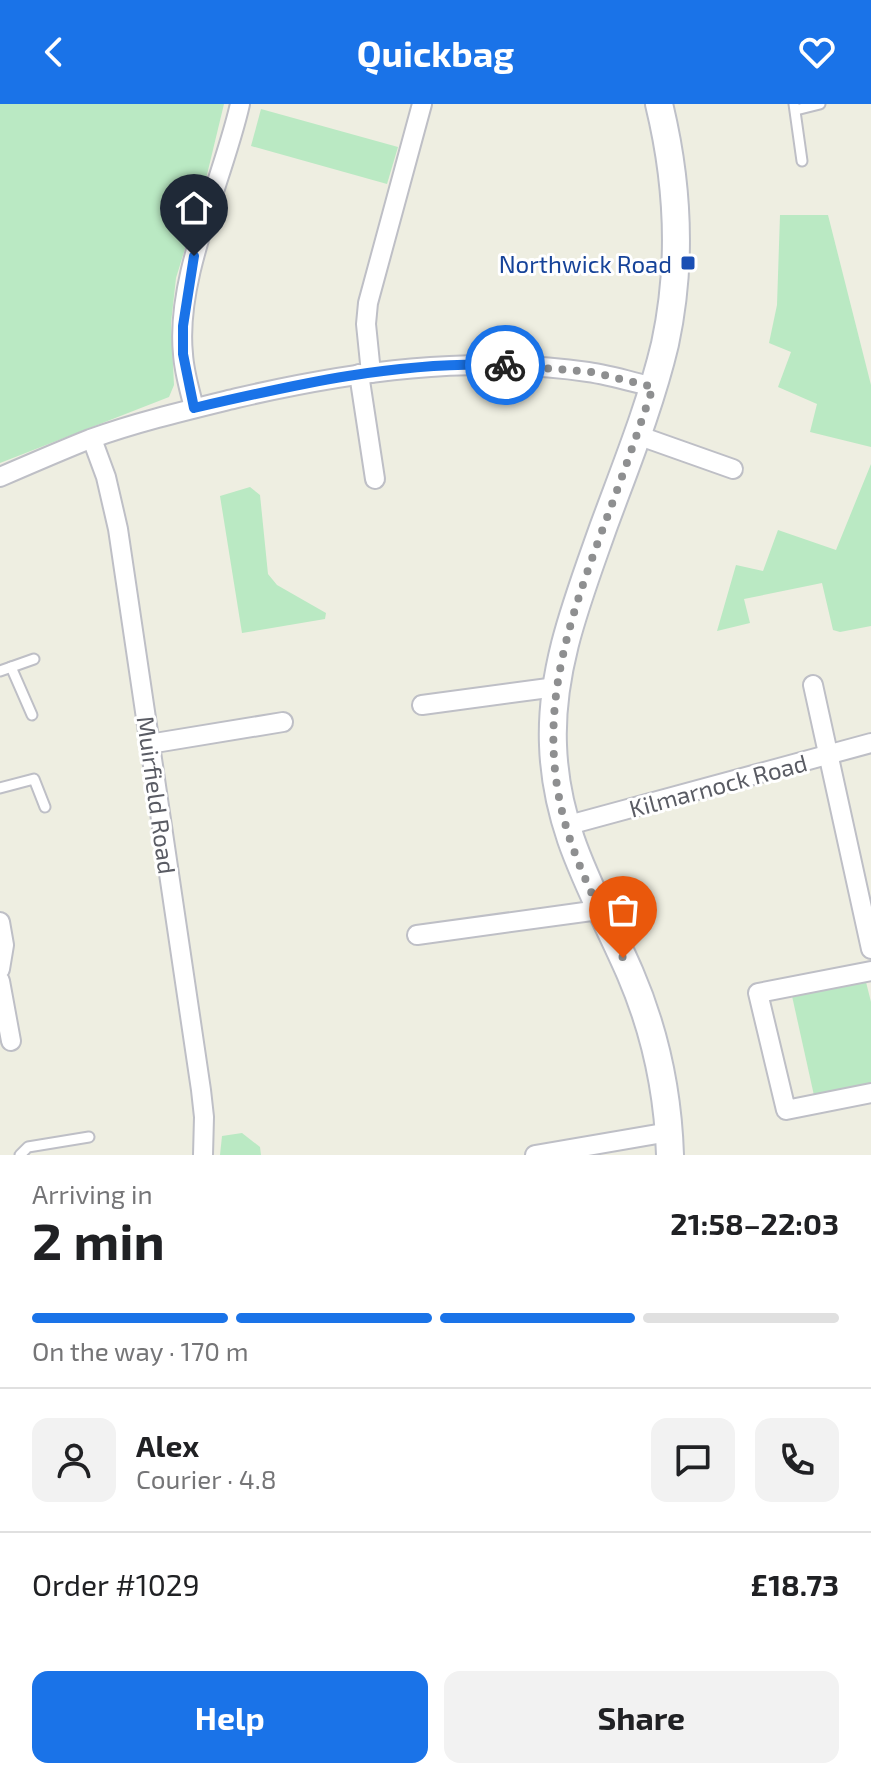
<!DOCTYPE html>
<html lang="en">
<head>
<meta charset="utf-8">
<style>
  :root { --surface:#fff; --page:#f2f2f2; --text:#202124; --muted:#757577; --line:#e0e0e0; --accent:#1a73e8 }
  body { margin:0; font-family:"Exo 2",sans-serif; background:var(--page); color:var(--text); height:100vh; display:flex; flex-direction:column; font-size:30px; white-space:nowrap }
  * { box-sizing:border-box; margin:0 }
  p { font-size:26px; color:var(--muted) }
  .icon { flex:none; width:44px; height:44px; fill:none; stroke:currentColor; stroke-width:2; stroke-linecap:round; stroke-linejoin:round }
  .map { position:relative; height:1051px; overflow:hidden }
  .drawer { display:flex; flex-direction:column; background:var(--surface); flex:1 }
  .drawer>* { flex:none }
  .pin { position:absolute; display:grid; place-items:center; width:68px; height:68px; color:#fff; margin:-82px -34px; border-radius:50% 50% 50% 0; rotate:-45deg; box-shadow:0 0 8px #0007 }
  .pin .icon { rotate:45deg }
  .courier { position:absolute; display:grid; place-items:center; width:80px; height:80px; margin:-40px; border:6px solid #1a73e8; border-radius:50%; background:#fff; color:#222; box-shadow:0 2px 10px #0007 }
  .head em { font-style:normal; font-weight:700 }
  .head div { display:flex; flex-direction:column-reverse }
  .head { display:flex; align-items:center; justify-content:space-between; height:136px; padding:0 32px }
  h1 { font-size:52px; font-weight:700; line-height:60px }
  .bar { display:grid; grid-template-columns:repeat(4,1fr); gap:12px 8px; align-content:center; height:96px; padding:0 32px }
  .bar i { height:10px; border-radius:6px; background:var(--line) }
  .bar .selected { background:var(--accent) }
  .bar p { grid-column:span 4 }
  .line { display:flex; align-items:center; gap:20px; padding:0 32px; border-top:2px solid var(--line) }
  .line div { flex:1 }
  .round { display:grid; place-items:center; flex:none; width:84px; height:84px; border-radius:16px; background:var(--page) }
  .cta { display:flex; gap:16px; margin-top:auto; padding:16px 32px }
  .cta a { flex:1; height:92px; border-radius:16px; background:var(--accent); color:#fff; font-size:32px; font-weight:700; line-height:92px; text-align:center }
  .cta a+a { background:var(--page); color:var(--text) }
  header { display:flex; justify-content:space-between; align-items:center; height:104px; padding:0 32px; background:var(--accent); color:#fff; font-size:36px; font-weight:700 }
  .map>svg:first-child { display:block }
</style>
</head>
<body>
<header><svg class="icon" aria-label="back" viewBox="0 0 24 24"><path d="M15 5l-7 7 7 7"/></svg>Quickbag<svg class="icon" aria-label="heart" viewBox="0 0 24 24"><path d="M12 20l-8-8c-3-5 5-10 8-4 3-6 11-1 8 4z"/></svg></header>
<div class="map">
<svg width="871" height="1051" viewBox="0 0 871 1051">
  <rect width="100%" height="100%" fill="#eeeee1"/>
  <g fill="#bae9c3">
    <path d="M0,0H224L204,83L176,174L171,219L174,281L169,293L0,359Z"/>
    <path d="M261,5L398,43L387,80L251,42Z"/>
    <path d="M780,111H828L871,281V343L810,328L817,300L778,283L791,248L769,239L777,201Z"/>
    <path d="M871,360V522L840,528L833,526L822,479L744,495L750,519L717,527L736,461L763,467L778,426L836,446Z"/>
    <path d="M250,383L260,391L268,470L277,481L326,509L325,515L242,529L220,392Z"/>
    <path d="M866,878L871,898V985L815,996L792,892Z"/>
    <path d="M242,1029L260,1043L261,1051H220L222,1032Z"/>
  </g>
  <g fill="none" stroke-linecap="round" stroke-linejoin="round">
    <g stroke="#bebfc6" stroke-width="13">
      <g id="lane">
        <path d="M794,0L802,57"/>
        <path d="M796,6L820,0"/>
        <path d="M11,563L32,611"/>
        <path d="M0,567L34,555"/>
        <path d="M0,684L34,675L45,703"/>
        <path d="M20,1051L28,1043L89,1033"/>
      </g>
    </g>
    <g stroke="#bebfc6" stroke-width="22">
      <g id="street">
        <path d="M371,269L366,220L368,199L422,0"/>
        <path d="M359,270L375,375"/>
        <path d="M194,304C190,287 184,268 183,250C175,173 223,76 240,0"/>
        <path d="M637,331L733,365"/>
        <path d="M92,335L106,373L118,425L201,986L204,1013L203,1051"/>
        <path d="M0,373C30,360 60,347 90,335C137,318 188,306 237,294C353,267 469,251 588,268C610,271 632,278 653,283"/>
        <path d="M813,581L871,845"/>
        <path d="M422,601L556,583"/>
        <path d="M149,640L283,618"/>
        <path d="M565,722L871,639"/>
        <path d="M0,818L4,841L0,865"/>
        <path d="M417,831L599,806"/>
        <path d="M871,867L758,889L786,1006L871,989"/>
        <path d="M0,877L11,937"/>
        <path d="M535,1051L669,1028"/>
      </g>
    </g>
    <g stroke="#bec0c8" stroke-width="30">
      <path id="secondary" d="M659,0C678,78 682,161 665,240C650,303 625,364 603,424C578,495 550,565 553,641C556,730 596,791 630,869C655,927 668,988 670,1051"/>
    </g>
    <use href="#lane" stroke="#fff" stroke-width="9"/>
    <use href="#street" stroke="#fff" stroke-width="18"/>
    <use href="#secondary" stroke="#fff" stroke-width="26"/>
  </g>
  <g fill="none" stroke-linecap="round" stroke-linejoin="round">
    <path stroke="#8e8f90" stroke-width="8" stroke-dasharray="0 14.4" d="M505,261L592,268L653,283C637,331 620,379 602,427C566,525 536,614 565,719C578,766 602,810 623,854"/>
    <path stroke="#1a73e8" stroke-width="10" d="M194,152L183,222V250L194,304C297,280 398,257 505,261"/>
  </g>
  <rect fill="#1a4fb4" stroke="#fff" stroke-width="3" x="680" y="151" width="16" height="16" rx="4"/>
  <g text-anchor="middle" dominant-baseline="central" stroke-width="6" stroke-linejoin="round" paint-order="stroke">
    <g font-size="24" fill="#164399" stroke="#fff" text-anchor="end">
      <text x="672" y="159">Northwick Road</text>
    </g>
    <g font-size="24" fill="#5a5c64" stroke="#fff">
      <text transform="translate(718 681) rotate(-15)">Kilmarnock Road</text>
      <text transform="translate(157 691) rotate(82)">Muirfield Road</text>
    </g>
  </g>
</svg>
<div class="pin" style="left:623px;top:854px;background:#ea580c"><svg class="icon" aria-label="bag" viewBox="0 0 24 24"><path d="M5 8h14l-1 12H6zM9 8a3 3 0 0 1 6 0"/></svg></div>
<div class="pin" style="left:194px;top:152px;background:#1f2937"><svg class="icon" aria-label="home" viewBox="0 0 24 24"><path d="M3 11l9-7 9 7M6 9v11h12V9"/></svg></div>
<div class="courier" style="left:505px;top:261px"><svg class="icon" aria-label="bike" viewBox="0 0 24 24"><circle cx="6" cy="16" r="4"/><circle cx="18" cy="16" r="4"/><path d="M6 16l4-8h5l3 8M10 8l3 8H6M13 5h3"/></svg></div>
</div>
<section class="drawer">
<div class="head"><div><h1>2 min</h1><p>Arriving in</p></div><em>21:58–22:03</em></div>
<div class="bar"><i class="selected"></i><i class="selected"></i><i class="selected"></i><i></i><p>On the way · 170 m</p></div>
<div class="line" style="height:144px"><a class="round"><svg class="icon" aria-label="person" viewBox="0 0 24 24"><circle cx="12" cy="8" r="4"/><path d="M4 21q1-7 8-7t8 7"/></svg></a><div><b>Alex</b><p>Courier · 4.8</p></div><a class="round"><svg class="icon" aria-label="chat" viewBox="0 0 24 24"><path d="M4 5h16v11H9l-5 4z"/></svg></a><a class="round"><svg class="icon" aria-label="phone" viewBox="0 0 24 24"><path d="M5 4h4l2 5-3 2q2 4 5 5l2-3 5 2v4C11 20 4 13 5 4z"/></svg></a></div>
<div class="line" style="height:104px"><div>Order #1029</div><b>£18.73</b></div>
<div class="cta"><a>Help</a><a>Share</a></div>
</section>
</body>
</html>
